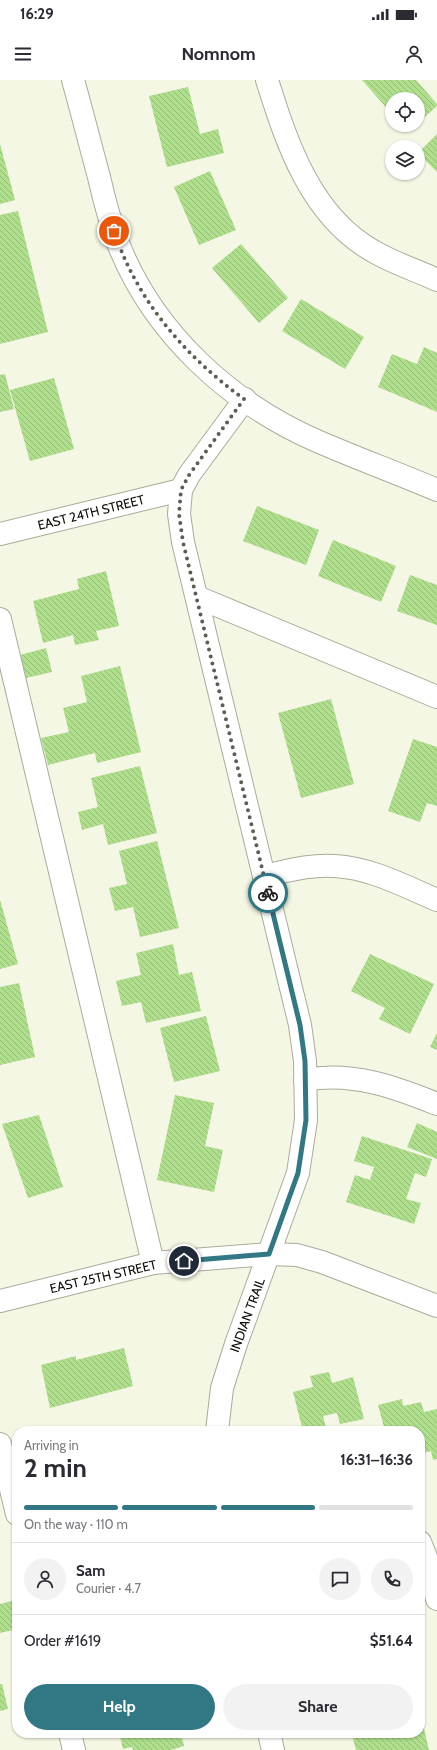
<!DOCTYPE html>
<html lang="en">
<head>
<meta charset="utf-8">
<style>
  :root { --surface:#fff; --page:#f2f2f3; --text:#2b2b33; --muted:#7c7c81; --line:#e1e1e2; --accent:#317784 }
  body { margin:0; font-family:Cabin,sans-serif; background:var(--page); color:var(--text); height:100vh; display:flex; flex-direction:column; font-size:15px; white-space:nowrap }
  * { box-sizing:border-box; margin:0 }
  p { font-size:13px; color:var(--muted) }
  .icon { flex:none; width:22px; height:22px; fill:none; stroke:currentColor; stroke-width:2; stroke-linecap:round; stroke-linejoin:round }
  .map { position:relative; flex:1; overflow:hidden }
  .drawer { position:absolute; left:12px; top:1346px; width:413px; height:312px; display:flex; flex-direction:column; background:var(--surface); border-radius:16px; box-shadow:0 1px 3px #0004 }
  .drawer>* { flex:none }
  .fabs { position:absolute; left:385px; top:12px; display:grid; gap:8px }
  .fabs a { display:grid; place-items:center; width:40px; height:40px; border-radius:50%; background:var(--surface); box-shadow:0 1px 3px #0004; font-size:20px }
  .pin { position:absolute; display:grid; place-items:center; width:34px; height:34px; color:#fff; margin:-17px; border:2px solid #fff; border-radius:50%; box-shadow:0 1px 4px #0007 }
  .courier { position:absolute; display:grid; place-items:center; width:40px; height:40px; margin:-20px; border:3px solid #317784; border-radius:50%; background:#fff; color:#222; box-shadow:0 1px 5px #0007 }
  .overview em { font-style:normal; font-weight:700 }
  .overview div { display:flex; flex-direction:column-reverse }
  .overview { display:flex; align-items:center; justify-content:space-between; height:68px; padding:0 12px }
  h1 { font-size:26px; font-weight:700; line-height:30px }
  .bar { display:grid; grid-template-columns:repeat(4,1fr); gap:6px 4px; align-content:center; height:48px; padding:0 12px }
  .bar i { height:5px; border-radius:3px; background:var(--line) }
  .bar .on { background:var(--accent) }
  .bar p { grid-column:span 4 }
  .line { display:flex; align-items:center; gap:10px; padding:0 12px; border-top:1px solid var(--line) }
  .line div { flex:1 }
  .round { display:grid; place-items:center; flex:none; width:42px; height:42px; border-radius:21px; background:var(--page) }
  .cta { display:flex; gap:8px; margin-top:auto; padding:8px 12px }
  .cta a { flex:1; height:46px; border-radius:24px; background:var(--accent); color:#fff; font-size:16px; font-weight:700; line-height:46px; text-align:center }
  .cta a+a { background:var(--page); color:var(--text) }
  .status { display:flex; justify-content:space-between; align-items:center; height:28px; padding:0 20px; background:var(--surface); direction:ltr }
  .status svg { height:11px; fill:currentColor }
  header { display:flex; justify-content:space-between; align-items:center; height:52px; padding:0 12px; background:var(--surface); font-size:18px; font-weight:700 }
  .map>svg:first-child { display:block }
</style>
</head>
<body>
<div class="status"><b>16:29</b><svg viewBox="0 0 49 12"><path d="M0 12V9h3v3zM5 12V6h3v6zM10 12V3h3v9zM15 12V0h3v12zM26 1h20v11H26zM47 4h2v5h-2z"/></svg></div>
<header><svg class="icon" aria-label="menu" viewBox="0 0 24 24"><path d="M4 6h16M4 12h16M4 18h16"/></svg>Nomnom<svg class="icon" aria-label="person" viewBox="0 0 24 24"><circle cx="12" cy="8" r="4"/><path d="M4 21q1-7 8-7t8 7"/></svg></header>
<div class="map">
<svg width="437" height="1670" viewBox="0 0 437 1670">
  <defs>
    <pattern id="building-back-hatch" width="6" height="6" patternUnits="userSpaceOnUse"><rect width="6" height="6" fill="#afde8d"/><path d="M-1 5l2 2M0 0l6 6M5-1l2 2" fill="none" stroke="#95bd78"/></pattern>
  </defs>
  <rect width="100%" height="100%" fill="#f4f7e3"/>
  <g fill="url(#building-back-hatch)">
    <path d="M362,0H416L437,24V26L418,43V19H392V34Z"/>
    <path d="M188,7L200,54L218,49L224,73L167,87L149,16Z"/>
    <path d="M401,45H415L407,52Z"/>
    <path d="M437,54V92L418,73Z"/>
    <path d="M0,64L15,120L0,124Z"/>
    <path d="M210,91L236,150L199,165L174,107Z"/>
    <path d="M18,131L48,252L0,264V135Z"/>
    <path d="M241,164L288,218L259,243L212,188Z"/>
    <path d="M301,219L364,257L345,289L282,251Z"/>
    <path d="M424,267L437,273V332L378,307L392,274L417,284Z"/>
    <path d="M5,294L14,329L0,332V295Z"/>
    <path d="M54,298L74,369L30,381L10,310Z"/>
    <path d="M257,426L319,450L306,485L243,461Z"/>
    <path d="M333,460L396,486L381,522L318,496Z"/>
    <path d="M106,491L119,546L96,551L99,560L75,565L73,555L43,563L33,521L79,509L77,499Z"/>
    <path d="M410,495L437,505V545L397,531Z"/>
    <path d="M46,568L52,592L26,598L20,575Z"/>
    <path d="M120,586L141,672L97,683L95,673L48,685L41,658L69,652L63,628L87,622L81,596Z"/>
    <path d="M331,619L354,704L301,718L278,633Z"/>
    <path d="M413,659L437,667V726L427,723L420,742L388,731Z"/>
    <path d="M140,686L157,753L108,765L103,744L82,750L78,732L98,727L91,698Z"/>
    <path d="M157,761L179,848L140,857L133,827L115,831L109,808L127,804L119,771Z"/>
    <path d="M0,820L18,884L0,889Z"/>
    <path d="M173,864L179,895L192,892L201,931L146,943L141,922L122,926L116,901L141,895L136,873Z"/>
    <path d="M370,874L434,904L410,954L379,939L385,928L351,911Z"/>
    <path d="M19,903L35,977L0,985V907Z"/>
    <path d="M206,936L220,991L174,1002L160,948Z"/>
    <path d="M437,953V970L430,967Z"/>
    <path d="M175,1015L214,1023L205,1066L223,1070L214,1112L157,1100Z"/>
    <path d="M39,1035L63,1107L28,1118L2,1044Z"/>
    <path d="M417,1043L437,1052V1079L407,1067Z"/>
    <path d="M362,1056L432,1079L426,1097L415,1093L406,1119L421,1123L414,1144L346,1122L355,1095L370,1100L374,1087L354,1081Z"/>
    <path d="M124,1268L133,1306L50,1328L41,1285L76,1276V1280Z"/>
    <path d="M329,1292L332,1303L353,1297L364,1339L340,1344L337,1333L323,1336L326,1348L314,1351H303L293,1312L313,1307L310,1296Z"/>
    <path d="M402,1319L403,1326L421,1322L424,1332L437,1329V1379L433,1380L431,1371L420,1374V1351H385L378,1325Z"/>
    <path d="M16,1520L17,1549L0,1553V1524Z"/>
    <path d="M0,1604H2L8,1629L0,1631Z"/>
    <path d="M421,1636L429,1670H356L352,1655L356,1654V1653H420Z"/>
    <path d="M119,1653H181L184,1666L171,1670H133L132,1667L123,1669Z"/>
  </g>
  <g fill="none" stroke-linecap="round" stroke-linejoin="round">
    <g stroke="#a9ac99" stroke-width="24">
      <g id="minor">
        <path d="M73,0C82,32 90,64 99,97C104,119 110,142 118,163C153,253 230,323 317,361C356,378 397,393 437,410"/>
        <path d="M267,0C287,64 311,136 373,171C393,183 416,190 437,200"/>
        <path d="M0,454L181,410"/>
        <path d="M197,517L437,617"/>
        <path d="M0,539L153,1183"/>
        <path d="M264,796C287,791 311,784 335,786C371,788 404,806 437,820"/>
        <path d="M305,1000C351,991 395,1007 437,1024"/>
        <path d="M0,1221L153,1183L269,1174L297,1175L322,1182L437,1226"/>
        <path d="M217,1351L222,1308L236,1264L298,1093L306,1040L305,981L300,945L183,462L179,434L181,410L189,395L245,319"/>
        <path d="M0,1364L17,1434"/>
        <path d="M420,1462L427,1480L437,1519"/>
        <path d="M70,1653L74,1670"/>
        <path d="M269,1653L273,1670"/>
      </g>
    </g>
    <use href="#minor" stroke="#fff" stroke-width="22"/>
  </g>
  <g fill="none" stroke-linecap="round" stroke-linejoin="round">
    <path stroke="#5d5f54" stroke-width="4" stroke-dasharray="0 7.2" d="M114,151C137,221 185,276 244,319L189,395L181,410L179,434L183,462L268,813"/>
    <path stroke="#317784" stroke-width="5" d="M184,1181L269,1174L298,1093L306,1040L305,981L300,945L268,813"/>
  </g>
  <g text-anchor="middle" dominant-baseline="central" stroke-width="3" stroke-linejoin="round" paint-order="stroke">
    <g font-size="13" fill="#0c0d07" stroke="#fff">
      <text transform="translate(91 432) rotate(-14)">EAST 24TH STREET</text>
      <text transform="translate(103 1196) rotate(-13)">EAST 25TH STREET</text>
      <text transform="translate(247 1235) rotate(-70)">INDIAN TRAIL</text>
    </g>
  </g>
</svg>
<div class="fabs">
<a><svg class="icon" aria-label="locate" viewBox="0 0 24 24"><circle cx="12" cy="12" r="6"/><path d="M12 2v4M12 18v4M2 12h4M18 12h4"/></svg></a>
<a><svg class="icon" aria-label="layers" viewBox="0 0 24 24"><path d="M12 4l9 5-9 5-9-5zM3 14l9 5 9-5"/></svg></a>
</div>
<div class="pin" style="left:114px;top:151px;background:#ea580c"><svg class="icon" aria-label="bag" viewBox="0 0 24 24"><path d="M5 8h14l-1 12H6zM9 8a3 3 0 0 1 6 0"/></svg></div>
<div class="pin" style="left:184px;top:1181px;background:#1f2937"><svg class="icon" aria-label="home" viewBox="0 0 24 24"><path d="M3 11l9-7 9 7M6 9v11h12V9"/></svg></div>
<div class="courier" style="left:268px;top:813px"><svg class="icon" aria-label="bike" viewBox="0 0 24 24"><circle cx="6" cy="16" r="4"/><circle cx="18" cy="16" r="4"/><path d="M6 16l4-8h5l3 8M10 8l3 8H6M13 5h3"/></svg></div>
<section class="drawer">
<div class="overview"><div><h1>2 min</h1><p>Arriving in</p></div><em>16:31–16:36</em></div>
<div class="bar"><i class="on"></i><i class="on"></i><i class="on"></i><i></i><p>On the way · 110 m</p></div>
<div class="line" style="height:72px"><a class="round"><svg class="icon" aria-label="person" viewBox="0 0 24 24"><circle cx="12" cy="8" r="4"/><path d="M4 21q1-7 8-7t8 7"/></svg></a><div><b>Sam</b><p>Courier · 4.7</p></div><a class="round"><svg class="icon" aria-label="chat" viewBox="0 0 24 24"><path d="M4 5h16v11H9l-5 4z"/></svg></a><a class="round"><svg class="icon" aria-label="phone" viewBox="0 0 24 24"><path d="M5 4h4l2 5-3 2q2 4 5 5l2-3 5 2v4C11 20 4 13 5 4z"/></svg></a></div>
<div class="line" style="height:52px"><div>Order #1619</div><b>$51.64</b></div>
<div class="cta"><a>Help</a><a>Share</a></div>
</section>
</div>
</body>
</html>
